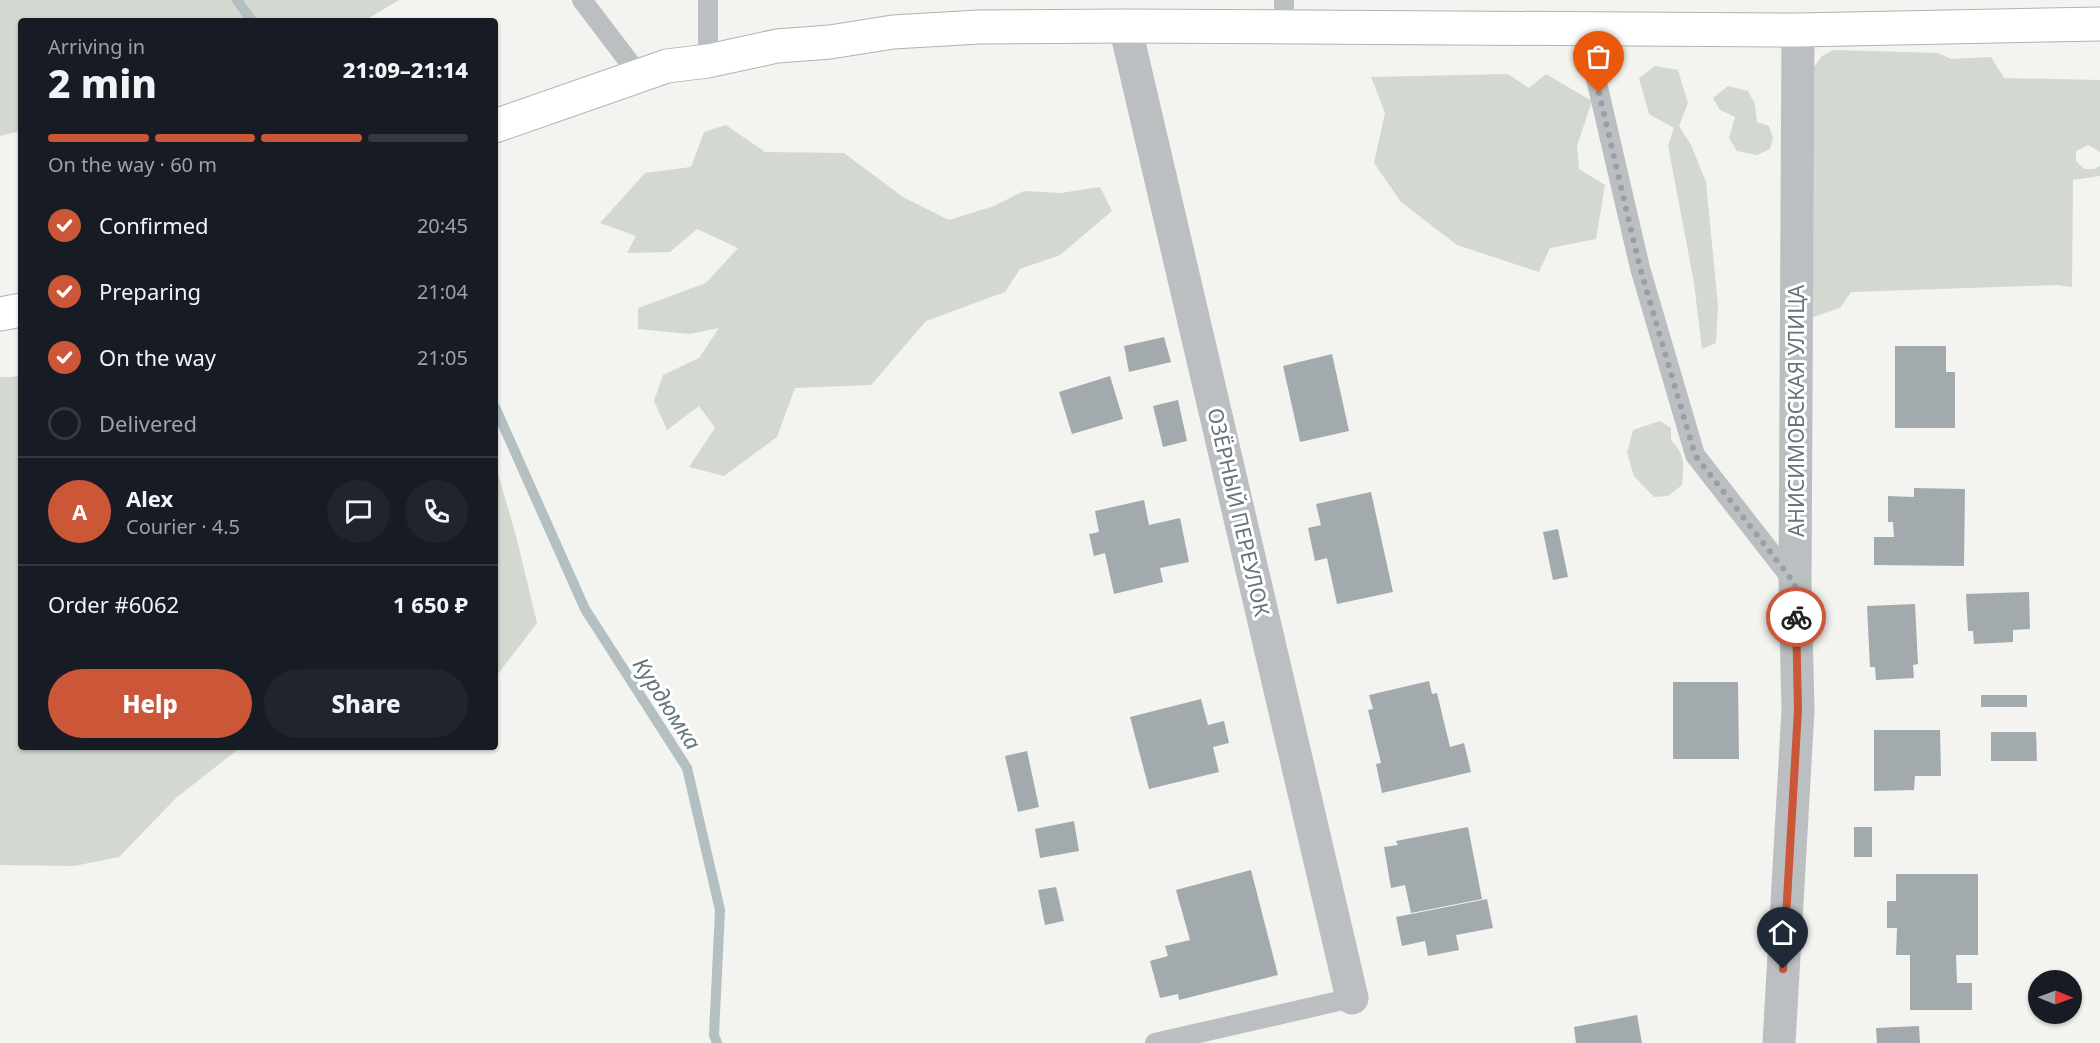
<!DOCTYPE html>
<html lang="en">
<head>
<meta charset="utf-8">
<style>
  :root { --surface:#171b24; --page:#20242c; --text:#f1f3f6; --muted:#9ea1a6; --line:#363941; --accent:#cb5638 }
  body { margin:0; font-family:"Noto Sans",sans-serif; background:var(--page); color:var(--text); height:100vh; display:flex; flex-direction:column; font-size:22px; white-space:nowrap }
  * { box-sizing:border-box; margin:0 }
  p { font-size:20px; color:var(--muted) }
  .icon { flex:none; width:33px; height:33px; fill:none; stroke:currentColor; stroke-width:2; stroke-linecap:round; stroke-linejoin:round }
  .map { position:relative; flex:1; overflow:hidden }
  .side { position:absolute; left:18px; top:18px; width:480px; height:732px; display:flex; flex-direction:column; background:var(--surface); border-radius:6px; box-shadow:0 2px 4px #0004 }
  .side>* { flex:none }
  .needle { width:39px; rotate:91deg }
  .buttons { position:absolute; left:2028px; top:970px; display:grid; gap:12px }
  .buttons a { display:grid; place-items:center; width:54px; height:54px; border-radius:50%; background:var(--surface); box-shadow:0 2px 4px #0004; font-size:30px }
  .pin { position:absolute; display:grid; place-items:center; width:51px; height:51px; color:#fff; margin:-62px -26px; border-radius:50% 50% 50% 0; rotate:-45deg; box-shadow:0 0 6px #0007 }
  .pin .icon { rotate:45deg }
  .courier { position:absolute; display:grid; place-items:center; width:60px; height:60px; margin:-30px; border:4px solid #cb5638; border-radius:50%; background:#fff; color:#222; box-shadow:0 2px 8px #0007 }
  .overview em { font-style:normal; font-weight:800 }
  .overview div { display:flex; flex-direction:column-reverse }
  .overview { display:flex; align-items:center; justify-content:space-between; height:102px; padding:0 30px }
  h1 { font-size:39px; font-weight:800; line-height:45px }
  .bar { display:grid; grid-template-columns:repeat(4,1fr); gap:9px 6px; align-content:center; height:72px; padding:0 30px }
  .bar i { height:8px; border-radius:4px; background:var(--line) }
  .bar .active { background:var(--accent) }
  .bar p { grid-column:span 4 }
  .line { display:flex; align-items:center; gap:15px; padding:0 30px; border-top:2px solid var(--line) }
  .line div { flex:1 }
  .round { display:grid; place-items:center; flex:none; width:63px; height:63px; border-radius:32px; background:var(--page) }
  ol { padding:0 30px; list-style:none }
  li { display:flex; align-items:center; gap:18px; height:66px }
  li p { margin-inline-start:auto }
  li .icon { padding:6px; border-radius:50%; background:var(--accent); color:#fff; stroke-width:4 }
  li:last-child { color:var(--muted) }
  li i { width:33px; height:33px; border:3px solid var(--line); border-radius:50% }
  .cta { display:flex; gap:12px; margin-top:auto; padding:12px 30px }
  .cta a { flex:1; height:69px; border-radius:36px; background:var(--accent); color:#fff; font-size:24px; font-weight:800; line-height:69px; text-align:center }
  .cta a+a { background:var(--page); color:var(--text) }
  .map>svg:first-child { display:block }
</style>
</head>
<body>
<div class="map">
<svg width="2100" height="1043" viewBox="0 0 2100 1043">
  <rect width="100%" height="100%" fill="#f3f3f0"/>
  <g fill="#d3d8d0">
    <path d="M0,0H399L364,21H21V133L20,131L0,136Z"/>
    <path d="M1834,50L1938,53L1951,59L1991,57L2004,78L2100,80V152L2088,145L2076,151V161L2084,169H2094L2100,166V176L2073,180L2072,287L2057,285L1851,292L1840,308L1810,318L1812,70L1822,56Z"/>
    <path d="M1655,66L1678,70L1688,103L1679,126L1691,145L1706,182L1718,306L1716,343L1702,349L1694,283L1668,145L1674,128L1649,114L1639,78Z"/>
    <path d="M1508,74L1529,88L1546,74L1592,101L1577,146L1579,169L1605,185L1596,239L1550,248L1539,272L1457,245L1401,202L1374,163L1385,113L1371,77Z"/>
    <path d="M1728,86L1748,91L1755,104L1757,122L1769,126L1773,138L1770,149L1757,155L1737,151L1729,138L1735,117L1720,110L1713,98Z"/>
    <path d="M726,125L765,152L844,153L903,197L949,220L994,206L1024,191L1061,193L1100,187L1112,211L1060,255L1020,269L1005,292L926,321L871,385L795,388L777,437L724,476L689,467L715,428L699,406L667,430L654,401L663,375L699,358L719,328L690,334L638,329V308L706,283L738,248L697,229L670,252L627,253L636,236L600,223L645,173L691,167L704,132Z"/>
    <path d="M21,375V747H241L176,798L119,857L74,866L0,865V377H12Z"/>
    <path d="M1660,421L1671,428V440C1686,456 1684,464 1682,485L1668,496L1654,497L1634,476L1627,453L1633,430Z"/>
    <path d="M495,463L516,536L537,623L495,678Z"/>
  </g>
  <g fill="none" stroke-linecap="round" stroke-linejoin="round">
    <g stroke="#b4bfc2" stroke-width="10">
      <path d="M237,0L252,21"/>
      <path d="M495,407L585,609L687,768L720,910L714,1035L717,1043"/>
    </g>
  </g>
  <g fill="#a3aaae">
    <path d="M1164,337L1171,362L1129,372L1124,346Z"/>
    <path d="M1895,346H1946V372H1955V428H1895Z"/>
    <path d="M1332,354L1349,431L1300,442L1283,366Z"/>
    <path d="M1110,376L1123,419L1072,434L1059,392Z"/>
    <path d="M1178,400L1187,441L1163,447L1153,406Z"/>
    <path d="M1914,488L1965,489L1964,566L1874,565V537H1894L1893,522H1888V496L1914,497Z"/>
    <path d="M1371,492L1393,592L1337,604L1327,558L1315,561L1308,528L1321,525L1316,504Z"/>
    <path d="M1144,500L1149,525L1180,518L1189,562L1160,568L1163,582L1114,594L1105,553L1094,556L1089,534L1099,532L1095,511Z"/>
    <path d="M1558,529L1568,577L1553,580L1543,532Z"/>
    <path d="M2029,592L2030,629L2013,630V642L1974,644L1973,631H1968L1966,594Z"/>
    <path d="M1915,604L1918,664L1913,665L1914,678L1876,680L1875,667H1870L1867,606Z"/>
    <path d="M1429,681L1432,694L1437,693L1450,747L1464,743L1471,772L1382,793L1376,764L1381,763L1368,710L1373,709L1369,695Z"/>
    <path d="M1673,682H1738L1739,759H1673Z"/>
    <rect x="1981" y="695" width="46" height="12"/>
    <path d="M1201,699L1208,725L1224,721L1229,743L1213,747L1219,772L1149,789L1130,717Z"/>
    <path d="M1874,730H1940L1941,776H1915L1914,790L1874,791Z"/>
    <path d="M1991,732H2036L2037,761H1991Z"/>
    <path d="M1027,751L1039,807L1018,812L1005,756Z"/>
    <path d="M1074,821L1079,851L1040,858L1035,829Z"/>
    <path d="M1468,827L1482,899L1411,913L1405,885L1391,888L1384,847L1398,845L1396,841Z"/>
    <rect x="1854" y="827" width="18" height="30"/>
    <path d="M1251,870L1278,975L1179,1000L1178,994L1160,998L1150,961L1168,956L1165,946L1190,940L1176,890Z"/>
    <path d="M1896,874H1978V955H1956L1957,983H1972V1010H1910V955H1896L1897,928H1887V901H1896Z"/>
    <path d="M1056,887L1064,921L1045,925L1038,890Z"/>
    <path d="M1487,899L1493,928L1456,935L1459,950L1428,956L1425,941L1402,946L1396,917Z"/>
    <path d="M1637,1015L1642,1043H1576L1574,1027Z"/>
    <path d="M1919,1026L1920,1043H1877L1876,1028Z"/>
  </g>
  <g fill="none" stroke-linecap="round" stroke-linejoin="round">
    <g stroke="#aeb3b6" stroke-width="35">
      <g id="secondary">
        <path d="M495,126L667,66L708,61L777,46L830,42L893,32L979,27L1125,26L1798,30L2100,24"/>
        <path d="M0,314L21,310"/>
      </g>
    </g>
    <g stroke="#bbbfc1" stroke-width="20">
      <path d="M582,0L639,75"/>
      <path d="M1584,27L1640,268L1695,455L1794,582"/>
      <path d="M1284,28V0"/>
      <path d="M708,61V0"/>
      <path d="M1155,1043L1352,998"/>
    </g>
    <g stroke="#bbbfc1" stroke-width="33">
      <path d="M1125,26L1352,998"/>
      <path d="M1779,1043L1798,710L1795,584L1798,30"/>
    </g>
    <use href="#secondary" stroke="#fff" stroke-width="33"/>
  </g>
  <g fill="none" stroke-linecap="round" stroke-linejoin="round">
    <path stroke="#97a0a5" stroke-width="6" stroke-dasharray="0 10.8" d="M1599,93L1640,268L1695,455L1795,584L1796,617"/>
    <path stroke="#cb5638" stroke-width="8" d="M1783,969L1798,710L1796,617"/>
  </g>
  <g text-anchor="middle" dominant-baseline="central" stroke-width="6" stroke-linejoin="round" paint-order="stroke">
    <g font-size="21" fill="#66747d" stroke="#fff">
      <text transform="translate(1796 411) rotate(-90)">АНИСИМОВСКАЯ УЛИЦА</text>
      <text transform="translate(1239 512) rotate(77)">ОЗЁРНЫЙ ПЕРЕУЛОК</text>
    </g>
    <g font-size="22" font-style="italic" fill="#62757b" stroke="#fff">
      <text transform="translate(668 703) rotate(57)">Курдюмка</text>
    </g>
  </g>
</svg>
<div class="buttons">
<a><svg class="needle" viewBox="-14 -14 28 28"><path d="M0-13l5 13h-10z" fill="#e53935"/><path d="M0 13l5-13h-10z" fill="#9ea1a6"/></svg></a>
</div>
<div class="pin" style="left:1599px;top:93px;background:#ea580c"><svg class="icon" aria-label="bag" viewBox="0 0 24 24"><path d="M5 8h14l-1 12H6zM9 8a3 3 0 0 1 6 0"/></svg></div>
<div class="pin" style="left:1783px;top:969px;background:#1f2937"><svg class="icon" aria-label="home" viewBox="0 0 24 24"><path d="M3 11l9-7 9 7M6 9v11h12V9"/></svg></div>
<div class="courier" style="left:1796px;top:617px"><svg class="icon" aria-label="bike" viewBox="0 0 24 24"><circle cx="6" cy="16" r="4"/><circle cx="18" cy="16" r="4"/><path d="M6 16l4-8h5l3 8M10 8l3 8H6M13 5h3"/></svg></div>
<section class="side">
<div class="overview"><div><h1>2 min</h1><p>Arriving in</p></div><em>21:09–21:14</em></div>
<div class="bar"><i class="active"></i><i class="active"></i><i class="active"></i><i></i><p>On the way · 60 m</p></div>
<ol>
<li><svg class="icon" aria-label="check" viewBox="0 0 24 24"><path d="M5 12l5 5 9-10"/></svg>Confirmed<p>20:45</p></li>
<li><svg class="icon" aria-label="check" viewBox="0 0 24 24"><path d="M5 12l5 5 9-10"/></svg>Preparing<p>21:04</p></li>
<li><svg class="icon" aria-label="check" viewBox="0 0 24 24"><path d="M5 12l5 5 9-10"/></svg>On the way<p>21:05</p></li>
<li><i></i>Delivered</li>
</ol>
<div class="line" style="height:108px"><b class="round" style="background:var(--accent);color:#fff">A</b><div><b>Alex</b><p>Courier · 4.5</p></div><a class="round"><svg class="icon" aria-label="chat" viewBox="0 0 24 24"><path d="M4 5h16v11H9l-5 4z"/></svg></a><a class="round"><svg class="icon" aria-label="phone" viewBox="0 0 24 24"><path d="M5 4h4l2 5-3 2q2 4 5 5l2-3 5 2v4C11 20 4 13 5 4z"/></svg></a></div>
<div class="line" style="height:78px"><div>Order #6062</div><b>1 650 ₽</b></div>
<div class="cta"><a>Help</a><a>Share</a></div>
</section>
</div>
</body>
</html>
